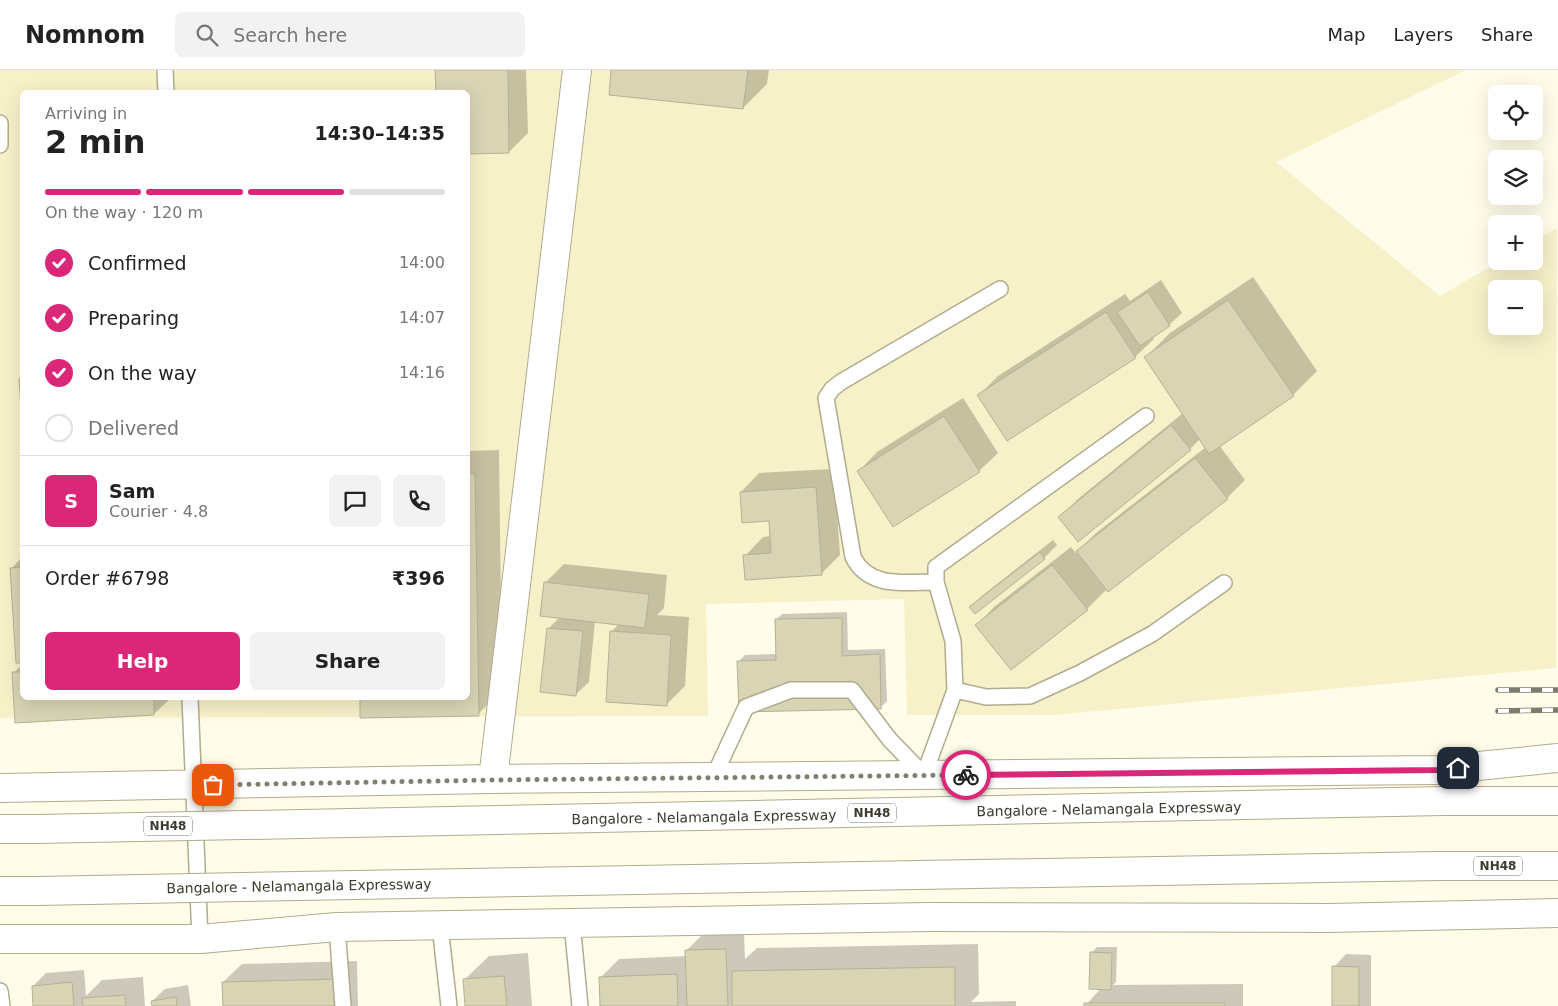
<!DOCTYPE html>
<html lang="en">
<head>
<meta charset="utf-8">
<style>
  :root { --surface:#fff; --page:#f2f2f2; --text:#222; --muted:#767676; --line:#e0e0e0; --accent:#db2777 }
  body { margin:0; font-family:"DejaVu Sans",sans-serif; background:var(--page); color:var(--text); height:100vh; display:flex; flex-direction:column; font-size:19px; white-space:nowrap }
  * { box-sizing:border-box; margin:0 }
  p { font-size:16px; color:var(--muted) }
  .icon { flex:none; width:28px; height:28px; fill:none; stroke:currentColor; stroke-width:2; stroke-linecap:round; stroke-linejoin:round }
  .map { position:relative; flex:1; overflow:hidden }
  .side { position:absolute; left:20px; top:20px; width:450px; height:610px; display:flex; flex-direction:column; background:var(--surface); border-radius:8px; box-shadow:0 5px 20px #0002 }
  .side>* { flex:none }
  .tools { position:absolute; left:1488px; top:15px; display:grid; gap:10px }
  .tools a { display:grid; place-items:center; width:55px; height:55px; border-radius:8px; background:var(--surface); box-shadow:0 5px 20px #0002; font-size:25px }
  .pin { position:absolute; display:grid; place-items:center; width:42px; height:42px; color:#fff; margin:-21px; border-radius:10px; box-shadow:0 2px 8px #0006 }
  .courier { position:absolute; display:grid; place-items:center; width:50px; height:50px; margin:-25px; border:4px solid #db2777; border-radius:50%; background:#fff; color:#222; box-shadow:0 1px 6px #0007 }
  .headline em { font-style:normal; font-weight:600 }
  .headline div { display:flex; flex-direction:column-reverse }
  .headline { display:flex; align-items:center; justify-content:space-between; height:85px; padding:0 25px }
  h1 { font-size:32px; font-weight:600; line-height:38px }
  .bar { display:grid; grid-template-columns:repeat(4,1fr); gap:8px 5px; align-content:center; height:60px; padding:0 25px }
  .bar i { height:6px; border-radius:4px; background:var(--line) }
  .bar .selected { background:var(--accent) }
  .bar p { grid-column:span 4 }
  .line { display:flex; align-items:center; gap:12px; padding:0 25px; border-top:1px solid var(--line) }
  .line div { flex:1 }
  .round { display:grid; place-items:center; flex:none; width:52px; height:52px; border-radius:8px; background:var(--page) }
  ol { padding:0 25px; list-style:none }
  li { display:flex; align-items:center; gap:15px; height:55px }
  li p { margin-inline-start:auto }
  li .icon { padding:5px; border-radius:50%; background:var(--accent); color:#fff; stroke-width:4 }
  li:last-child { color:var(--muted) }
  li i { width:28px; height:28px; border:2px solid var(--line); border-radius:50% }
  .primary-button { display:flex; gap:10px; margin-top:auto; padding:10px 25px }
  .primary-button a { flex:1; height:58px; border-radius:8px; background:var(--accent); color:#fff; font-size:20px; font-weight:600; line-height:58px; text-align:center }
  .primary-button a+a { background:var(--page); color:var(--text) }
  header { display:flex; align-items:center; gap:30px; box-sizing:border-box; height:70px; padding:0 25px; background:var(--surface); border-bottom:1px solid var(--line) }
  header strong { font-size:24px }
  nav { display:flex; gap:28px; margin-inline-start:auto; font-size:18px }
  .search { width:350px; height:45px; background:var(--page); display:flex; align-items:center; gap:12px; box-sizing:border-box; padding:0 18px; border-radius:8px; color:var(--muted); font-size:19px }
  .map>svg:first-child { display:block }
</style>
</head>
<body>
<header>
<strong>Nomnom</strong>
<div class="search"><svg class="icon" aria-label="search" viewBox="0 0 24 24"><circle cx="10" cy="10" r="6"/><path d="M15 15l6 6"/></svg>Search here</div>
<nav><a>Map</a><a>Layers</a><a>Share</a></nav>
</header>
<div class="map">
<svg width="1558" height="936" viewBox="0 0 1558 936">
  <rect width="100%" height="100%" fill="#fffce9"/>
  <path fill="#f7f1c9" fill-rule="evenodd" d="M0,0H1466L1276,92L1440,226L1500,191H1534V171L1557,158L1556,598L1054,645H907L904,529L706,534L708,646L0,648ZM22,22H468V628H22ZM1496,219H1534V256H1496Z"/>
  <g fill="#0003">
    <path d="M436,0H526L528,63L509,82L468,83V22H437Z"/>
    <path d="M613,0H769L767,14L743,38Z"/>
    <path d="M1253,207L1317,301L1293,325L1219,375L1245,410L1227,428L1107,519L1087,539L977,555L995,536L1071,477L1076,483L1096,463L1206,377L1200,369L1190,379L1060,447L1078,429L1183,343L1146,287L1170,263Z"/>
    <path d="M1161,210L1182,243L1169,255L1152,267L1154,269L1135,287L979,325L998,306L1125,224L1130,231Z"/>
    <path d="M22,308V335L20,310Z"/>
    <path d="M963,328L998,383L979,401H859L877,382Z"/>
    <path d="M499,380L502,620L478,644L362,646L361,628H468V381Z"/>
    <path d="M834,399L840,485L821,504L745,486L763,467L771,466L770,450L741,422L759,403Z"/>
    <path d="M1053,470L1057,475L1044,488L975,543L970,537L983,525Z"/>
    <path d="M22,487V592H17L11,499Z"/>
    <path d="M564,494L667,505L664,538L657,545L689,547L685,616L666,635L611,562L619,554L595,551L589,612L576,624L548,559L560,547L545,513Z"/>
    <path d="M847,542L848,580L885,579L887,631L881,637L739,591L745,585L777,584L776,550L782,544Z"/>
    <path d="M22,594V628H171L154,644L16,651L14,603Z"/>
    <path d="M744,861L745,889L757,878L978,874L979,924L971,932L1016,931V936H601L600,908L619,889L687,886L686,881L705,862Z"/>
    <path d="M1097,877H1117L1116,912L1113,915L1243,914V936H1085L1101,918L1091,883Z"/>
    <path d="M528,883L532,936H466L464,910L489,886Z"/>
    <path d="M1346,884L1371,885V936H1333L1334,897Z"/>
    <path d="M357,891L358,936H224L223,912L242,894Z"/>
    <path d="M84,900L86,926L102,910L143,907L145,936H35L33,916L46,903Z"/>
    <path d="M188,915L191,936H153L152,931L165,919Z"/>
  </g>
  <g fill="#d8d4b4" stroke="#b5b192">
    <path d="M435,0H508L509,83L468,84V22H436Z"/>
    <path d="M611,0H748L743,39L609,25Z"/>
    <path d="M1148,222L1170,256L1140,276L1117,242Z"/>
    <path d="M1228,230L1294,326L1209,384L1144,287Z"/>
    <path d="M1106,242L1136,288L1007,371L977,325Z"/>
    <path d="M19,309H22V351Z"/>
    <path d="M944,346L980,402L893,457L857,401Z"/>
    <path d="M1171,355L1191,380L1078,472L1058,447Z"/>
    <path d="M1195,388L1228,429L1108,522L1076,481Z"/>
    <path d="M468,404H475L479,646L360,648V628H468Z"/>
    <path d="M816,417L822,505L745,510L743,485L771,483L769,451L742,453L740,422Z"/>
    <path d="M1040,482L1045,489L975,544L969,537Z"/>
    <path d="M1052,495L1088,540L1011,600L975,555Z"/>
    <path d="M22,497V593H16L10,498Z"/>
    <path d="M544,512L649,524L645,558L540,546Z"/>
    <path d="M842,548V586L880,584L881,639L739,642L737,591L776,590L775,549Z"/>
    <path d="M547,558L583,561L576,626L540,622Z"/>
    <path d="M610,561L671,565L667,636L606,632Z"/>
    <path d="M12,602H22V628H154V645L15,653Z"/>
    <path d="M726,879L728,936H687L685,880Z"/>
    <path d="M1090,882L1112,883L1111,920L1089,919Z"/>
    <path d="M1332,896L1359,897V936H1332Z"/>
    <path d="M955,897V936H732V901Z"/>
    <path d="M677,904L678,936H600L599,907Z"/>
    <path d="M504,906L507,936H465L463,909Z"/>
    <path d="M339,909V936H223L222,912Z"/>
    <path d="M72,912L74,936H33L32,916Z"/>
    <path d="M125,925L126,936H83L82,928Z"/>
    <path d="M176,927L177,936H152L151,931Z"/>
    <rect x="1084" y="933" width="141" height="3"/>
  </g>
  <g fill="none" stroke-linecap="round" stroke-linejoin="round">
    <g stroke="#b0ac8d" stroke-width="18">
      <g id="service">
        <path d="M165,0L166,22"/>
        <path d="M0,75V53"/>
        <path d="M936,512C905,512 869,519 853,487L826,328L832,319L841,312L1000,219"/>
        <path d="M955,620L986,627L1030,626L1080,603L1152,564L1224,513"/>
        <path d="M190,628L200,869"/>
        <path d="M713,708L746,637L791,620H852L890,670L924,705L955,620L953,571L936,512V497L1146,346"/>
        <path d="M572,853L580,936"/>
        <path d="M440,856L449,936"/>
        <path d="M337,857L343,936"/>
        <path d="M0,921L2,936"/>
      </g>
    </g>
    <g stroke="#b0ac8d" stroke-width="30">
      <path id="minor" d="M493,709L577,0"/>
    </g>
    <g stroke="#b0ac8d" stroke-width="30">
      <g id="tertiary">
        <path d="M0,718L493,709L1438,700L1558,688"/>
        <path d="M0,869H200L337,857L572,853L929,847L1329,848L1558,843"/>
      </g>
    </g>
    <g stroke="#b0ac8d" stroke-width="30">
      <g id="motorway">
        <path d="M301,754L1443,731H1558"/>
        <path d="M0,759H36"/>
        <path d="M298,816L1438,796H1558"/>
        <path d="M0,821H38"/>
      </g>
    </g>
    <use href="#service" stroke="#fff" stroke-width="15"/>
    <use href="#minor" stroke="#fff" stroke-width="28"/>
    <use href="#tertiary" stroke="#fff" stroke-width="28"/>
    <use href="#motorway" stroke="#fff" stroke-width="28"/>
    <g stroke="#7d7b6d" stroke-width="5.5">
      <g id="rail">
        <path d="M1498,620H1558"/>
        <path d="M1498,641L1558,640"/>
      </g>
    </g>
    <use href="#rail" stroke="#fff" stroke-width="4" stroke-dasharray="11" stroke-linecap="butt"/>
    <g stroke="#b0ac8d" stroke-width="30" stroke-linecap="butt">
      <g id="motorway-bridge">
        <path d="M36,759L301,754"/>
        <path d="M38,821L298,816"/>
      </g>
    </g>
    <use href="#motorway-bridge" stroke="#fff" stroke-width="28"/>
  </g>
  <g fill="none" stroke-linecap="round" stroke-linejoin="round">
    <path stroke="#817f70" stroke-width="5" stroke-dasharray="0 9" d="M213,715L492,710L966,705"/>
    <path stroke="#db2777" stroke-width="6" d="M966,705L1438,700L1458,698"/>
  </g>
  <g text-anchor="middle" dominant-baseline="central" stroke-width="4" stroke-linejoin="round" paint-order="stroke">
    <g fill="#fff" stroke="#77766d" stroke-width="1">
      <rect x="848" y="733.5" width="48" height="19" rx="4"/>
      <rect x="144" y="746.5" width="48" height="19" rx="4"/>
      <rect x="1474" y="786.5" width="48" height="19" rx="4"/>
    </g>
    <g font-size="12" font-weight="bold" fill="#3d3b2f">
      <text x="872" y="743">NH48</text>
      <text x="168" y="756">NH48</text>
      <text x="1498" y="796">NH48</text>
    </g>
    <g font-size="14" fill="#3d3b2f" stroke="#fff">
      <text transform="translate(1109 739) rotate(-1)">Bangalore - Nelamangala Expressway</text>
      <text transform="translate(704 747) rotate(-1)">Bangalore - Nelamangala Expressway</text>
      <text transform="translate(299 816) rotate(-1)">Bangalore - Nelamangala Expressway</text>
    </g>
  </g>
</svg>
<div class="tools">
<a><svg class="icon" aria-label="locate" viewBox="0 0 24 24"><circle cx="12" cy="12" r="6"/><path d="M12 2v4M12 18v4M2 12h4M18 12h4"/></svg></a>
<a><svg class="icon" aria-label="layers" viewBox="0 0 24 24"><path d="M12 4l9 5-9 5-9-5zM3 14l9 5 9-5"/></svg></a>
<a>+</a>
<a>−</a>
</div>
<div class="pin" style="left:213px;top:715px;background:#ea580c"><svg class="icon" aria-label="bag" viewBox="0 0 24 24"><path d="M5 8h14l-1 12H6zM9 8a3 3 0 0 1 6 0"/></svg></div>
<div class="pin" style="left:1458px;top:698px;background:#1f2937"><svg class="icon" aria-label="home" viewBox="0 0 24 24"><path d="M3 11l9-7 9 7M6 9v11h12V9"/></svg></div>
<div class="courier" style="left:966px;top:705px"><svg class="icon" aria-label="bike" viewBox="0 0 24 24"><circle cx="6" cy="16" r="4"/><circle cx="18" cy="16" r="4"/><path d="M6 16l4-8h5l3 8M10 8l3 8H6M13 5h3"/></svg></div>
<section class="side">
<div class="headline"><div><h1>2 min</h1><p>Arriving in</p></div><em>14:30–14:35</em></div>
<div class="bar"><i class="selected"></i><i class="selected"></i><i class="selected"></i><i></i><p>On the way · 120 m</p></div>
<ol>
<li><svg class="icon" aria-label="check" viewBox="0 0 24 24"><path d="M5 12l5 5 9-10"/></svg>Confirmed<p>14:00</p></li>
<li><svg class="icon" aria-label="check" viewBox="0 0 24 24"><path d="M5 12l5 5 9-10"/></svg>Preparing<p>14:07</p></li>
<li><svg class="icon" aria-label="check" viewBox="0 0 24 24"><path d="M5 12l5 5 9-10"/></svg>On the way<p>14:16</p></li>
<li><i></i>Delivered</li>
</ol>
<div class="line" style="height:90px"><b class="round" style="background:var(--accent);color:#fff">S</b><div><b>Sam</b><p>Courier · 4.8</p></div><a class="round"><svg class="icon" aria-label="chat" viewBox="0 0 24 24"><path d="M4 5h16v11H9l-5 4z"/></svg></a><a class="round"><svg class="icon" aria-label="phone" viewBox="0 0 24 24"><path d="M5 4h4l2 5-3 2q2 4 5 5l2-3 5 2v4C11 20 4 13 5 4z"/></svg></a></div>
<div class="line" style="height:65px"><div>Order #6798</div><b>₹396</b></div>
<div class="primary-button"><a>Help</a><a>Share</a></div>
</section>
</div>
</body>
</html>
